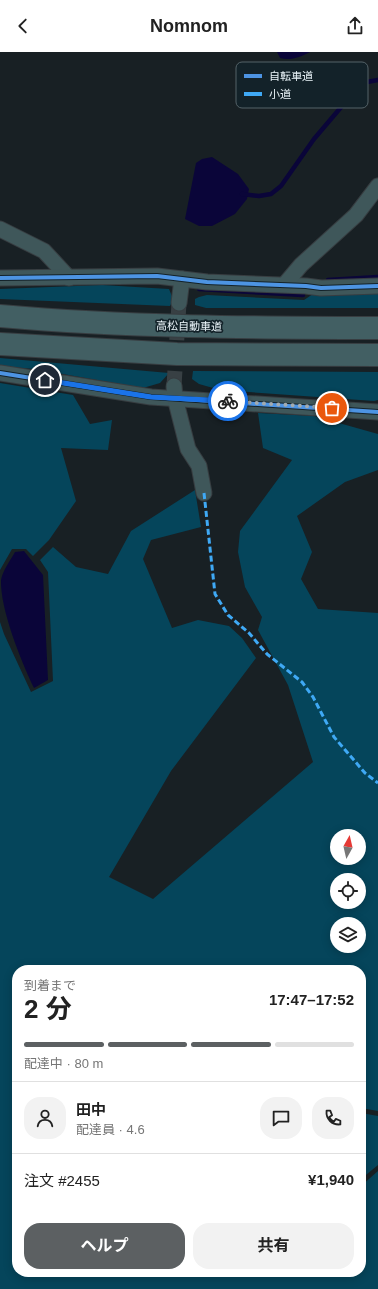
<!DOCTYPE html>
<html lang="ja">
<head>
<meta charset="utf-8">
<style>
  :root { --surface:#fff; --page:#f2f2f2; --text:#222; --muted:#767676; --line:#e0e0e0; --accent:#5c6062 }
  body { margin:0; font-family:Arial,"Noto Sans JP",sans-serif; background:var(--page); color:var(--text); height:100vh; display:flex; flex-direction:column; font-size:15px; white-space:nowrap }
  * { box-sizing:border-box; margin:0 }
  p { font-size:13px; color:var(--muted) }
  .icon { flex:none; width:22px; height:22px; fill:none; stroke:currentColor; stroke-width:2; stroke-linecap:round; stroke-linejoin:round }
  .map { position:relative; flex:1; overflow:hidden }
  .drawer { position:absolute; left:12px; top:913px; width:354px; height:312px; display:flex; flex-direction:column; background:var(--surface); border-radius:16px; box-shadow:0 2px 10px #0003 }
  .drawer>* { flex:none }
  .needle { width:26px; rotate:8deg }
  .fabs { position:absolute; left:330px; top:777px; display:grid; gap:8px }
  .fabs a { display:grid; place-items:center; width:36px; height:36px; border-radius:50%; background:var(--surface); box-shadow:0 2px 10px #0003; font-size:20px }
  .pin { position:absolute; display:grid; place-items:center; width:34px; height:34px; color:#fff; margin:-17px; border:2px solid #fff; border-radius:50%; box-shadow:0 1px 4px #0007 }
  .courier { position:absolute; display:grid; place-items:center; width:40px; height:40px; margin:-20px; border:3px solid #1a73e8; border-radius:50%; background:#fff; color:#222; box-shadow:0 1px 5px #0007 }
  .headline em { font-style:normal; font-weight:700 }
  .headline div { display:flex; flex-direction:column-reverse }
  .headline { display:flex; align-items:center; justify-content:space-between; height:68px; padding:0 12px }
  h1 { font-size:26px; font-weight:700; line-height:30px }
  .bar { display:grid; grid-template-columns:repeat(4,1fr); gap:6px 4px; align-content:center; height:48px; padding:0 12px }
  .bar i { height:5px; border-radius:3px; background:var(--line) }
  .bar .on { background:var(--accent) }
  .bar p { grid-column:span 4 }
  .line { display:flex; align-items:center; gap:10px; padding:0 12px; border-top:1px solid var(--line) }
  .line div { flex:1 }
  .round { display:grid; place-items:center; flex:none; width:42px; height:42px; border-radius:16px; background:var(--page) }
  .button { display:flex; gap:8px; margin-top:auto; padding:8px 12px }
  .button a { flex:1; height:46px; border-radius:16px; background:var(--accent); color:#fff; font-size:16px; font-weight:700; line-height:46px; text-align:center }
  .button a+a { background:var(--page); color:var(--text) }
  header { display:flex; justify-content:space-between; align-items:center; height:52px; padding:0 12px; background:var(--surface); font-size:18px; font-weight:700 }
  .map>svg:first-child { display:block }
</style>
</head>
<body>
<header><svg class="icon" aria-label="back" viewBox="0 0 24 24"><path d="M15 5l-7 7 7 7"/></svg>Nomnom<svg class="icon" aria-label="share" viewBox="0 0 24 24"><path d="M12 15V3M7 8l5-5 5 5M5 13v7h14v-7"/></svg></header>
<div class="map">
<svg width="378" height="1237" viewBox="0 0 378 1237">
  <rect width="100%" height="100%" fill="#182024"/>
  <g fill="#05455b" fill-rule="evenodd">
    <path d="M102,233L169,237L173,247L170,254L0,247V237Z"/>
    <path d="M378,241V256H206L195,253V247L199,245L207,243L304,248L313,242Z"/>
    <path d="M0,306L169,321L160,331L143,336L34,317L0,314Z"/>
    <path d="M193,319L378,320V348L374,349L220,338L199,332L192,327Z"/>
    <path d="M0,331L73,343L90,372L112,368L108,398L61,396L76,449L49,488L33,504L26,497H12L0,518Z"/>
    <path d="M258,361L314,364L378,382V418L345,430L297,464L312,500L301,527L318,557L378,561V1059L361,1056V918H17V1220H361V1134L378,1119V1237H0V570L4,582L31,640L53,629L48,520L40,508L53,495L76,515L108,522L131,479L195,438L201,475L151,488L143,507L172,576L198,568L229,574L242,586L256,606L171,719L109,825L153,847L313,710L288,633L258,578L262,565L245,535L238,500L240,479L292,408L263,396ZM337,784H359V806H337ZM337,828H359V850H337ZM337,872H359V894H337Z"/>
    <path d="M361,1061L378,1064V1113L361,1127Z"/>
  </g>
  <g fill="#0a0539">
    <path d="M277,0H310C300,5 291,9 280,6Z"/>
    <path d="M212,105L238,122L249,137L247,147L235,162L212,174H199L185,167L196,111L202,107Z"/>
    <path d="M24,499L43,523L48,628L34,636C21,609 0,557 1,528C3,518 10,509 15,500Z"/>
  </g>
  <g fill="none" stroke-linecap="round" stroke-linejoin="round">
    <g stroke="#0a0539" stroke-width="4.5">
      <path d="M242,142L259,144L271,142L281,134L314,87L348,47L367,30L378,28"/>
      <path d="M328,228L378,225"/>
      <path d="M199,237L303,243"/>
    </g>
    <path stroke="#384044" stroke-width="15" stroke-dasharray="15 8" stroke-linecap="butt" d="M174,334L179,251"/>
    <g stroke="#373d41" stroke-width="17">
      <g id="minor">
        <path d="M0,177L44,199L69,226"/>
        <path d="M0,226L157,224L207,230L306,234L321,236L378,234"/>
        <path d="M285,232L301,213L356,163L378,134"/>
        <path d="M179,251L182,227"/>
        <path d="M0,321L151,345L378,360"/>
        <path d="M174,334L175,346L188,397L199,414L204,441"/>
      </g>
    </g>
    <g stroke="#373d41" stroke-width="24">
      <g id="motorway">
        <path d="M0,264C126,275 252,276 378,276"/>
        <path d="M0,292L177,302L378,303"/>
      </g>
    </g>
    <use href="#minor" stroke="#3f575a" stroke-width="15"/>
    <use href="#motorway" stroke="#425f63" stroke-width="22"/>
    <path stroke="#3fa9f5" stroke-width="3" stroke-dasharray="6 3" stroke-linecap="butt" d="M204,441L215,542L228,563L249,581L267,602L302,630L313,645L334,685L365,721L378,731"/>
    <g stroke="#132229" stroke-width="6">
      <g id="cycleway">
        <path d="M0,226L157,224L207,230L306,234L321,236L378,234"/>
        <path d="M0,321L151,345L378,360"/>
      </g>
    </g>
    <use href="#cycleway" stroke="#4d94e3" stroke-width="4"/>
  </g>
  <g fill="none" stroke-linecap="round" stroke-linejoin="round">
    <path stroke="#a2abb0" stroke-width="4" stroke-dasharray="0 7.2" d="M228,349L332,356"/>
    <path stroke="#1a73e8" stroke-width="5" d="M45,328L151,345L228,349"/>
  </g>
  <g text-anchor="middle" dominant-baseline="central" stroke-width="3.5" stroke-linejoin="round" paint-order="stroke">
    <g font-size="11" fill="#ecf6fb" stroke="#132229">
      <text transform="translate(189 274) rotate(1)">高松自動車道</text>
    </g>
  </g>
  <rect x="236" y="10" width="132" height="46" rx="6" fill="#132229" stroke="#546268" stroke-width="1"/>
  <rect x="244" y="22" width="18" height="4" fill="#4d94e3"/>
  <rect x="244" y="40" width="18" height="4" fill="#3fa9f5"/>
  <g font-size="11" fill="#ecf6fb">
    <text x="269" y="28">自転車道</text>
    <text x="269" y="46">小道</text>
  </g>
</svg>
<div class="fabs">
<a><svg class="needle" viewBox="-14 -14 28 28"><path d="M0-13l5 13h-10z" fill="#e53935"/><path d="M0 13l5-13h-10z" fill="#767676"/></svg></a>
<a><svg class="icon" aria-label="locate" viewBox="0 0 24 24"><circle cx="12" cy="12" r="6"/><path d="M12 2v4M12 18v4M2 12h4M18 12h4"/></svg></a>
<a><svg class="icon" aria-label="layers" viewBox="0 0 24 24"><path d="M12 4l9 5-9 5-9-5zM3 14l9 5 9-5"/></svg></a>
</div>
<div class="pin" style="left:332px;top:356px;background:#ea580c"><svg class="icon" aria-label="bag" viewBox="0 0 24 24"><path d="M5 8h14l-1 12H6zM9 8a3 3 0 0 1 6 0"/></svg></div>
<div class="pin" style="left:45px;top:328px;background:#1f2937"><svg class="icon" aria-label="home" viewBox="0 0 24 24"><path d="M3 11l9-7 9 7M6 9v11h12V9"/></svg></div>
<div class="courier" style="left:228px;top:349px"><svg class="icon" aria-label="bike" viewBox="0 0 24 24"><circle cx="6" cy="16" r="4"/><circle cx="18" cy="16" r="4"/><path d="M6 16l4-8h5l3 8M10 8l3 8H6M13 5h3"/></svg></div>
<section class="drawer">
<div class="headline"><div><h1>2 分</h1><p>到着まで</p></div><em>17:47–17:52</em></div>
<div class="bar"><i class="on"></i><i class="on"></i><i class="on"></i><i></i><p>配達中 · 80 m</p></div>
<div class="line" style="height:72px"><a class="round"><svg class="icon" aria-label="person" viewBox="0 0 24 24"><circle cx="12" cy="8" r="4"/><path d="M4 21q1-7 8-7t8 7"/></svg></a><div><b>田中</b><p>配達員 · 4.6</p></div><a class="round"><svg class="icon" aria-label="chat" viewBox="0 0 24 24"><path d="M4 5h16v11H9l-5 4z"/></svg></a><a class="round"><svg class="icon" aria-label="phone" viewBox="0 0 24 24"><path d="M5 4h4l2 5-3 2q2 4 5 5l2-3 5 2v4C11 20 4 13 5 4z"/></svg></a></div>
<div class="line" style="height:52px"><div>注文 #2455</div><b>¥1,940</b></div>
<div class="button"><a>ヘルプ</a><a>共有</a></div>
</section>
</div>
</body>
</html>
